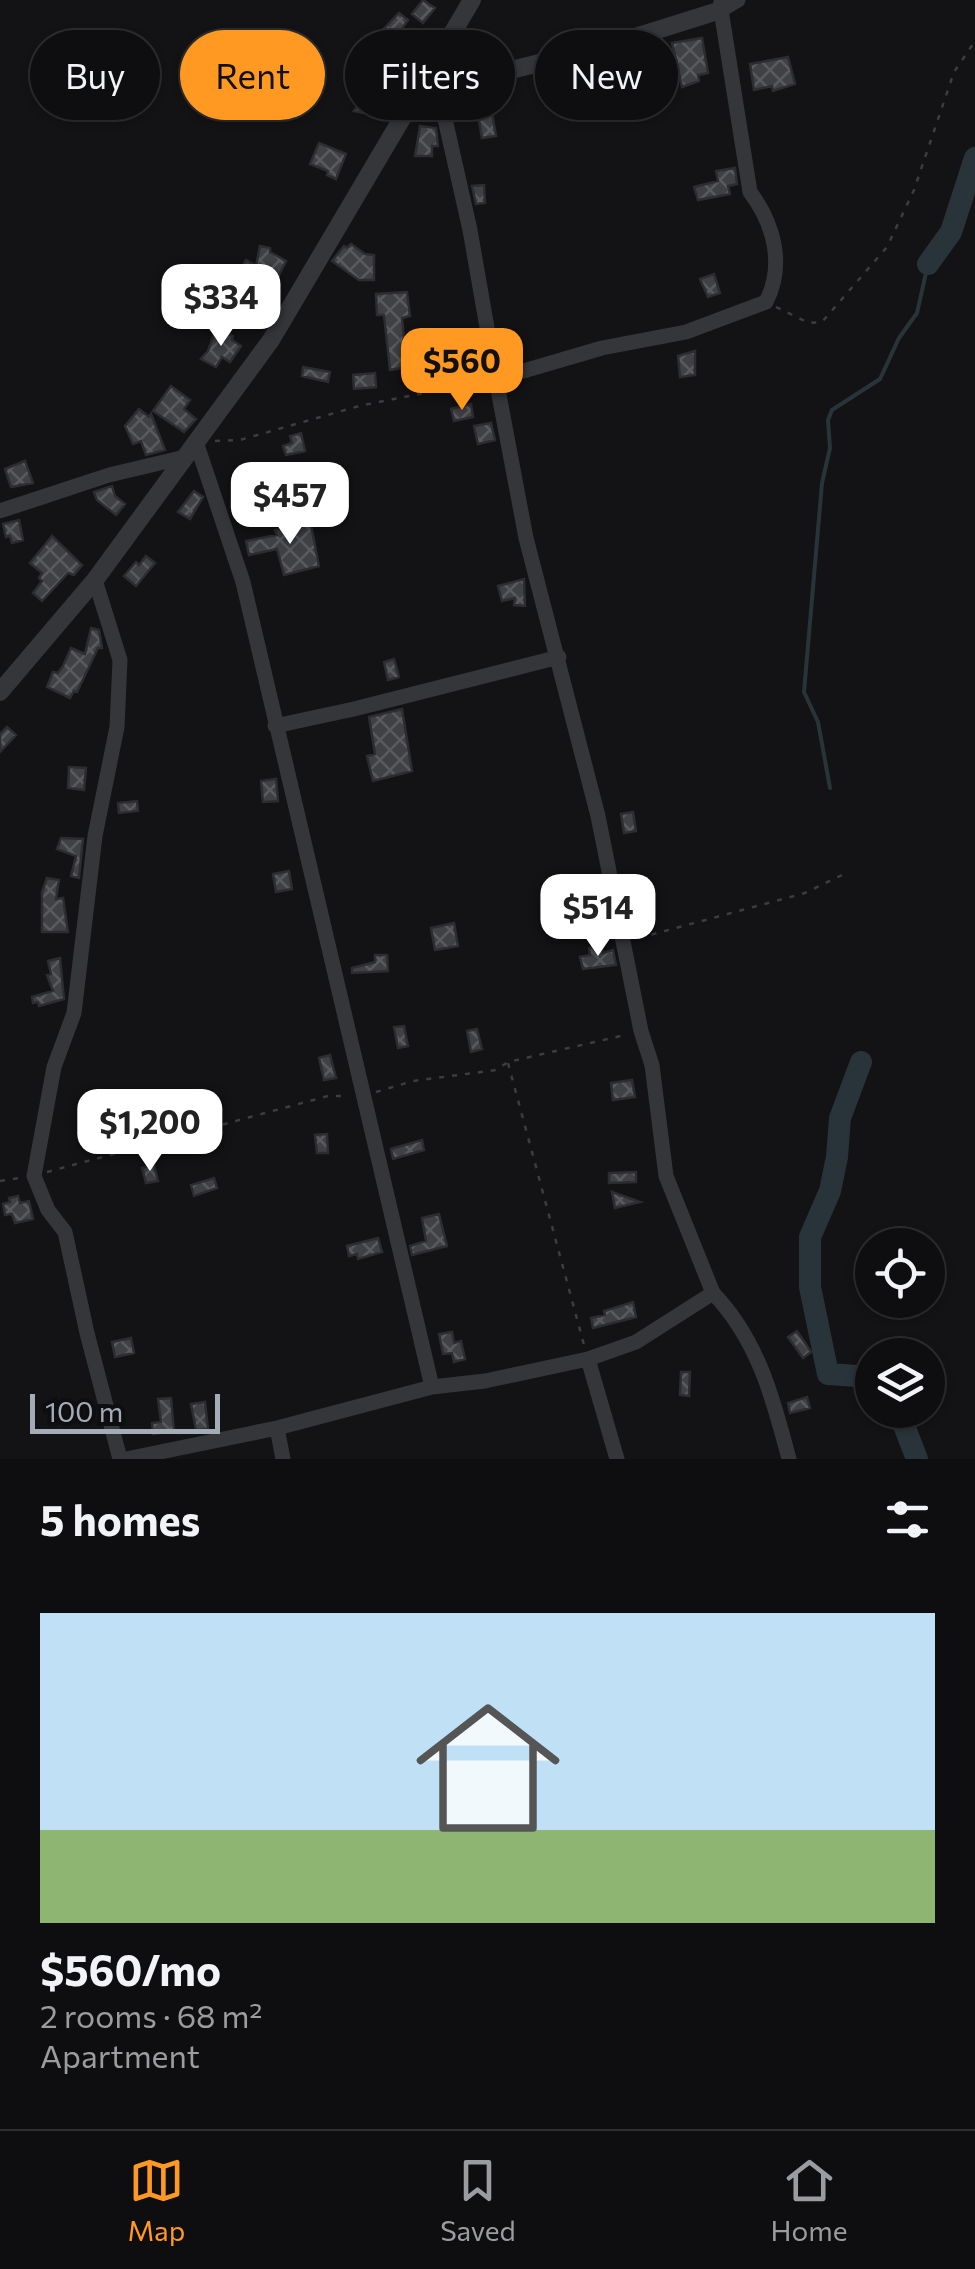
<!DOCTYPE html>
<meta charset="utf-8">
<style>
body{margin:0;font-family:Commissioner,sans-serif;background:#1c1c1e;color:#f1f3f6;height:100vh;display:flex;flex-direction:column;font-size:38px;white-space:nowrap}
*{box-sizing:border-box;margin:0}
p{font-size:32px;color:#9b9c9f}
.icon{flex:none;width:55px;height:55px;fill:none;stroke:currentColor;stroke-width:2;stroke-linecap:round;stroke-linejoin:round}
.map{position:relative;height:1459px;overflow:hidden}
.sheet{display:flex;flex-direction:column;background:#0e0e10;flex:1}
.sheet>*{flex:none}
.banner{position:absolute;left:30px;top:30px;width:915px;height:90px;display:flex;gap:20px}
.fabs{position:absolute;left:855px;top:1228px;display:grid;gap:20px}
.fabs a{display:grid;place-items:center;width:90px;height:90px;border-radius:50%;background:#0e0e10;box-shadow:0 2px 8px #0004,0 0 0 2px #2e2e30;font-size:50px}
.scale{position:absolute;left:30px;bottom:25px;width:190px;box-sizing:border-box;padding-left:10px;border:5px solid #a3acb7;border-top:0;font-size:28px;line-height:35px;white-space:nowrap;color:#a3acb7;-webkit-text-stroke:8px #0e0e10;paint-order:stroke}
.price{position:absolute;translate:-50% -85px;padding:0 22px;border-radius:20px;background:#fff;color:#222;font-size:32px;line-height:65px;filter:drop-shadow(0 2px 5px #0008)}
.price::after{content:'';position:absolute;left:50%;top:60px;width:30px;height:22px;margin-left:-15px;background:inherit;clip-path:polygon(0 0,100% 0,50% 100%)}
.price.current{background:#ff9921;color:#111}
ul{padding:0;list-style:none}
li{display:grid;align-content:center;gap:20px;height:530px;padding:0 40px}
li span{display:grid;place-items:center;height:310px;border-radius:0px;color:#555}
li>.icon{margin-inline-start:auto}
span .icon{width:180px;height:180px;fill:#fffc;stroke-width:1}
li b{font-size:42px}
h2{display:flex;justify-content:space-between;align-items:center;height:120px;padding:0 40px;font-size:42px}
.tag{padding:0 35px;border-radius:45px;background:#0e0e10;box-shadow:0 2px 8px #0004,0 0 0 2px #2e2e30;font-size:35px;line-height:90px}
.tag.current{background:#ff9921;color:#111}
.menu{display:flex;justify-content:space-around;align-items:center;height:140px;border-top:2px solid #2e2e30;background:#0e0e10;font-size:28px;color:#9b9c9f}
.menu a{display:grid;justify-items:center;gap:5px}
.menu .current{color:#ff9921}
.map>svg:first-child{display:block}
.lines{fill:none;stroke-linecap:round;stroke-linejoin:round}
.stream{stroke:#28343a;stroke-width:4}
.river{stroke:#28343a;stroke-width:22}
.building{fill:url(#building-cross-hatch);stroke:#2d2d31;stroke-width:2.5}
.path{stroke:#3a3d41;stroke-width:2.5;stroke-dasharray:5 8;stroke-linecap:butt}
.minor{stroke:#34363a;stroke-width:15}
.tertiary{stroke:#34363a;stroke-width:18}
</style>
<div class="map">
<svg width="975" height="1459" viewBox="0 0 975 1459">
<defs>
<pattern id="building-cross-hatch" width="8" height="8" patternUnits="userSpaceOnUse" patternTransform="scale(2.5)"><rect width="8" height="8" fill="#3f4145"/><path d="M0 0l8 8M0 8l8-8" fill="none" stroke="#585a5e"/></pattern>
</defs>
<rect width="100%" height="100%" fill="#131315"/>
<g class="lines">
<path class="stream" d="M830 788 818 722 804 692 822 483 830 448 828 420 832 410 880 379 899 338 917 313 928 264"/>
<path class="river" d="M928 264 951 232 975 158
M861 1062 840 1118 837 1157 830 1191 810 1237V1287L828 1374 872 1377
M898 1410 917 1459"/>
</g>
<path class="building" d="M423 0 435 8 423 23 412 14Z
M399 13 408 20 401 30 405 34 401 39 410 47 399 59 376 37Z
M702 38 708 73 698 75 699 81 682 87 672 43Z
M788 57 795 84 773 91 772 86 754 90 750 64Z
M373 85 377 87 374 93 381 97 369 114 354 111Z
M492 113 496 136 482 138 478 115Z
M420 126 436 128 438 146H432V156H415Z
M319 143 346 154 336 179 327 175 328 171 310 164Z
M735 168 737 184 728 186 730 194 698 200 694 187 718 181 716 171Z
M484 185 485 203 476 204 472 186Z
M351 244 365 254 374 255V280H359L332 261 344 246 347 248Z
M260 246 270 248V252L286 261 278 277 268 272 261 283 240 270 246 260 256 266Z
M714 274 720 293 708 297 700 279Z
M407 292 410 316 402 318 404 339H407L413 366 390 370 384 315H377L376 294Z
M216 329 233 336 232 340 241 346 230 362 222 357 216 367 201 359 208 351Z
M695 351V375L680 377 678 356Z
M303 367 330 372 328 382 302 376Z
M375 373 376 387 354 389 353 375Z
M171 386 190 400 184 409 196 419 184 432 153 411Z
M471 404 473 417 454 421 451 409Z
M139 409 149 417 151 414 165 450 146 455 141 441 133 444 125 426Z
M491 423 495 440 478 444 474 426Z
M301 433 305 451 286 455 283 446 292 443 290 436Z
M25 461 33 483 11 487 5 469Z
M112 486 115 496 125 504 116 515 97 500 94 492Z
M194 491 203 497 190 519 178 512Z
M19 520 23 540 12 543 10 536 6 537 3 524Z
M310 520 319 566 284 575 277 549 249 555 246 541 277 535 275 530Z
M52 536 82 565 74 575 68 573 42 601 33 593 42 581 39 578 42 573 30 563Z
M146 556 155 563 136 586 124 576 136 562 139 565Z
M524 579 525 606 514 605 515 598 502 601 498 586Z
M91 628 99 630 102 648H98L77 692 74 691 70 698 47 687 53 672 58 673 63 666 71 648 85 654Z
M394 659 399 677 388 680 384 662Z
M402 709 412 771 373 781 367 756 375 754 369 717Z
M7 727 16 735 0 752V734Z
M69 767 86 768 84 790 68 788Z
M276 779 278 801 263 802 261 781Z
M137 801 138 811 119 813 118 803Z
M633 812 636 831 624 833 621 814Z
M61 838 83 839 79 878 71 876 76 856 57 849Z
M289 871 292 889 276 892 273 874Z
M47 878 59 880 56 899 63 898 68 932H42V892Z
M454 923 458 946 435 950 431 928Z
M601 946 603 953 613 950 616 965 583 969 580 957 590 955 589 948Z
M375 955H387L388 971 352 973V968L375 962Z
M60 958 64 999 39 1006 38 1002 33 1003 32 997 53 991 47 975 51 974 48 961Z
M404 1026 408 1046 398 1048 394 1027Z
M477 1029 482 1049 471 1052 467 1031Z
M330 1055 336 1078 324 1080 319 1058Z
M632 1080 635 1097 613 1100 611 1083Z
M327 1134 328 1153H317L315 1135Z
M422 1140 424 1150 393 1159 391 1149Z
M154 1165 158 1181 146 1183 142 1168Z
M636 1172V1182L609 1183V1173Z
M214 1178 217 1188 194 1196 191 1185Z
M612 1192 640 1202 615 1208Z
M18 1196 20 1203 29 1201 33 1219 15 1223 12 1214 5 1215 3 1204 10 1202 9 1198Z
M439 1214 447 1246 412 1255 410 1246 426 1241 422 1218Z
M378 1238 382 1252 358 1259 357 1254 349 1256 347 1246Z
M633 1302 636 1317 593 1328 591 1318 605 1315 604 1311Z
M797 1331 811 1352 803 1358 788 1337Z
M452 1332 454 1343 461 1341 465 1359 454 1362 452 1353 443 1354 439 1334Z
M131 1338 134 1353 115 1357 112 1342Z
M681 1372H690L689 1396 680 1395Z
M807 1397 810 1408 790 1413 788 1403Z
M171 1398 174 1431 153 1434 152 1423 161 1422 158 1399Z
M205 1402 208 1429 196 1430 191 1404Z"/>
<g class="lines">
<path class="path" d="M776 307 809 323 822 322 887 247 914 190 954 72 975 41
M215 441 240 440 359 406 480 382
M639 938 805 893 844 874
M508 1063 584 1345
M376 1092 413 1081 496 1070 508 1062 625 1035
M47 1172 328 1096H349
M0 1181 20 1178"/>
<path class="minor" d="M436 79 470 230 496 379 602 348 686 332 766 302C785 265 774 224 750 192L721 10 738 0
M196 442 243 582 432 1387
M0 511 109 475 185 457
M95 580 120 660 117 727 95 836 74 1013 54 1067 34 1176 48 1210 65 1232 87 1333 120 1459
M275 726 354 709 559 657
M713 1293C758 1340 773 1398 789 1459
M588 1359 617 1459
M277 1428 283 1459
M126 1459 277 1428 432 1387 485 1381 588 1359 636 1342 713 1293 666 1176 652 1065 641 1031 598 816 526 538 496 379"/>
<path class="tertiary" d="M438 88 600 48 721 10 723 0
M0 692 95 580 271 340 472 0"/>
</g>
</svg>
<div class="fabs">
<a><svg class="icon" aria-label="locate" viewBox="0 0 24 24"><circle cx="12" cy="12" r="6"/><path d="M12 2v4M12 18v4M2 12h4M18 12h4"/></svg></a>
<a><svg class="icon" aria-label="layers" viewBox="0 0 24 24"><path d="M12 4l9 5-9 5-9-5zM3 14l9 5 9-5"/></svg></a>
</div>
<div class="scale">100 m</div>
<b class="price" style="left:221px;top:349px">$334</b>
<b class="price current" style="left:462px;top:413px">$560</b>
<b class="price" style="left:290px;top:547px">$457</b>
<b class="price" style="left:598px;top:959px">$514</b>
<b class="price" style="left:150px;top:1174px">$1,200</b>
<div class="banner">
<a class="tag">Buy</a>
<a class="tag current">Rent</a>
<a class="tag">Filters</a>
<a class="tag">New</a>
</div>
</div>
<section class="sheet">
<h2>5 homes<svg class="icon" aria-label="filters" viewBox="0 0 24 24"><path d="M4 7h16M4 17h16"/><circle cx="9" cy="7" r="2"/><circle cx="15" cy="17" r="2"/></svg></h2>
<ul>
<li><span style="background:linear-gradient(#bfe0f5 70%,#8fb573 0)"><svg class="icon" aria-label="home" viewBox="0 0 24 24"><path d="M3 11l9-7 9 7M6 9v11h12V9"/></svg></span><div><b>$560/mo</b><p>2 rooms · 68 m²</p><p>Apartment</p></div></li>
</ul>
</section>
<nav class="menu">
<a class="current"><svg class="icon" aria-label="map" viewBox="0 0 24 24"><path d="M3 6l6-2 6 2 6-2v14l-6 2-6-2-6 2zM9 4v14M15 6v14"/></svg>Map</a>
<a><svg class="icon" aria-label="saved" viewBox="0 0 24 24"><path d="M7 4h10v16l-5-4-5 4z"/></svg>Saved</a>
<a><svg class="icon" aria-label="home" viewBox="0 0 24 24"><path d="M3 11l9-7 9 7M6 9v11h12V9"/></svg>Home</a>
</nav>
